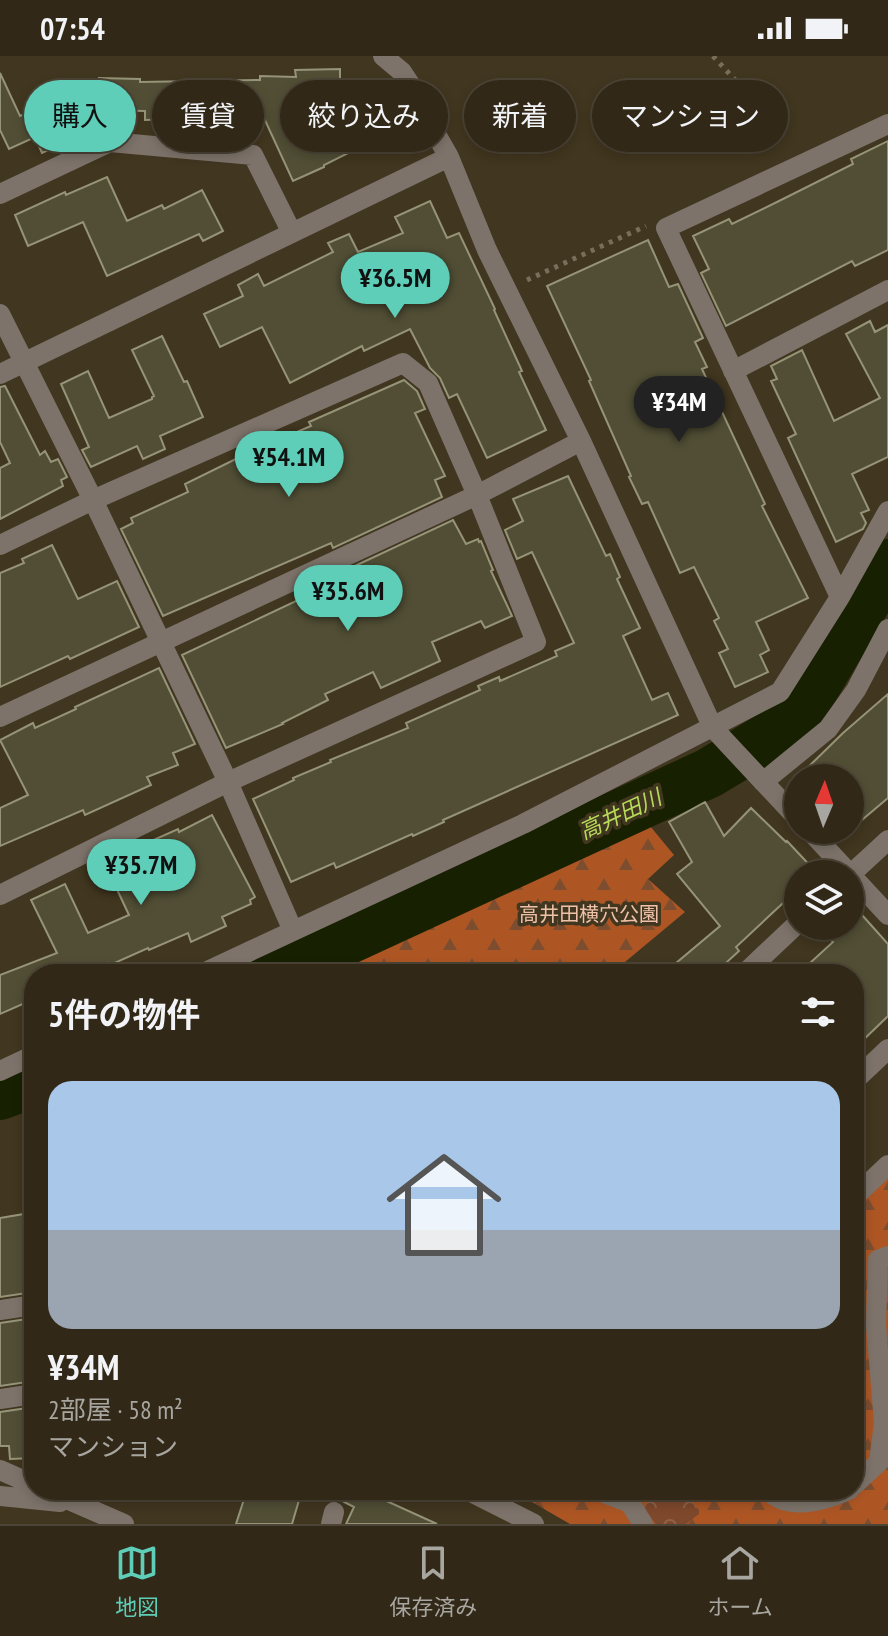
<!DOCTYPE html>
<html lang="ja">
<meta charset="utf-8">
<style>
body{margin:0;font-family:"PT Sans Narrow","Noto Sans JP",sans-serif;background:#3d3424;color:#f1f3f6;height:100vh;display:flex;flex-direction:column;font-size:30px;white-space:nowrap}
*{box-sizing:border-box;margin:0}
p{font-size:26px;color:#a8a6a1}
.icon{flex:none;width:44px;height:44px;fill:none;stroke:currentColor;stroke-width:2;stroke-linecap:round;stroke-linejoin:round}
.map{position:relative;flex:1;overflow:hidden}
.side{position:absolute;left:24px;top:908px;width:840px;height:536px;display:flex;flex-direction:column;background:#312817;border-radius:32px;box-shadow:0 4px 12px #0003,0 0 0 2px #4c4436}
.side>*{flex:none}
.top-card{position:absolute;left:24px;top:24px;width:840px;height:72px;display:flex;gap:16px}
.needle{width:52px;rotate:2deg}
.controls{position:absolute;left:784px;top:708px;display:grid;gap:16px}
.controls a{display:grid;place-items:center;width:80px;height:80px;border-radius:50%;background:#312817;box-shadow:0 4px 12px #0003,0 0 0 2px #4c4436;font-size:40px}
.price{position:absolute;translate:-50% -68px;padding:0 18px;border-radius:28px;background:#5eceb8;color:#111;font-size:26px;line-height:52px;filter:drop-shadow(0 2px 4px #0008)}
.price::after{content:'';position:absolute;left:50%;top:48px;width:24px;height:18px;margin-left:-12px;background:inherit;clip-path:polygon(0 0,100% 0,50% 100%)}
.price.on{background:#222;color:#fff}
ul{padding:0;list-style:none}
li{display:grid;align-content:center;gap:16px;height:424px;padding:0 24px}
li span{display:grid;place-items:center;height:248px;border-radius:24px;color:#555}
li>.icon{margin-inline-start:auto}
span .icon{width:144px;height:144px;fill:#fffc;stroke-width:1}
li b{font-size:34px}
h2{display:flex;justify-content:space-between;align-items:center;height:96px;padding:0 24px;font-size:34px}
.pill{padding:0 28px;border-radius:36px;background:#312817;box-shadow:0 4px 12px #0003,0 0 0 2px #4c4436;font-size:28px;line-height:72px}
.pill.on{background:#5eceb8;color:#111}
.status{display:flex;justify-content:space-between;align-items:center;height:56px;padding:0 40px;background:#312817;direction:ltr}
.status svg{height:22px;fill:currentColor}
.tabs{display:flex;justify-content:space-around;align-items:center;height:112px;border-top:2px solid #4c4436;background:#312817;font-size:22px;color:#a8a6a1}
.tabs a{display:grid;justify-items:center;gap:4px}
.tabs .on{color:#5eceb8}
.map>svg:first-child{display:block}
.forest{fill:url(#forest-firs)}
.park{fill:url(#park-crowns)}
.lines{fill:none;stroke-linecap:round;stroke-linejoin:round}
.river{stroke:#182002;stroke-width:50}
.building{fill:#514e35;stroke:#969478;stroke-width:2}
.path{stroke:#786f5b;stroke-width:5;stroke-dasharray:4 6;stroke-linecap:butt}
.minor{stroke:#7d736a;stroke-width:20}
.labels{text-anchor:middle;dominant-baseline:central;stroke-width:7;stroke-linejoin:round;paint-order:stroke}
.park-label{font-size:20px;fill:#f0c1a9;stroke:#41361f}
.water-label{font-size:22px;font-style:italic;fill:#b7da5a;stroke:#41361f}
</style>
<div class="status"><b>07:54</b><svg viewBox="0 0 49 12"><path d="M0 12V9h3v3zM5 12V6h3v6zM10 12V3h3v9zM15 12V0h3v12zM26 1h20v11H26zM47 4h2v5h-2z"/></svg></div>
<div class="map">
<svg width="888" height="1468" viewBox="0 0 888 1468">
<defs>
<pattern id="forest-firs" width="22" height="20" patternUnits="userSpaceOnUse" patternTransform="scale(2)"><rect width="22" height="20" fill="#ad5624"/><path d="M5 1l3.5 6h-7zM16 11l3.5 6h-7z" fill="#7d4d2f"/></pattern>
<pattern id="park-crowns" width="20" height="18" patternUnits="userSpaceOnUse" patternTransform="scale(2)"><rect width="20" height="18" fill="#7e482c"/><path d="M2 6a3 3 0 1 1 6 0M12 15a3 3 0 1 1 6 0" fill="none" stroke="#906249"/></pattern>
</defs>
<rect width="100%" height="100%" fill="#41361f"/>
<path class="forest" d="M645 764 674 799 648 823 685 856 619 911 628 918H323L402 879 440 857 529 822Z
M888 1118V1468H570L511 1434H854V1147Z"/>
<path class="park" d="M663 1434H683L699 1454V1458L686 1468H656L644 1454 645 1448Z"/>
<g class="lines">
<path class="river" d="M273 918 709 717 794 666 888 508
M0 1039 34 1026"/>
</g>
<path class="building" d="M340 13V61L381 40 401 79 371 94 368 87 324 109V111L293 125 264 62 213 60V62L145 64V55L98 54 99 22 140 23V26L260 24V20L296 21 295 14Z
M0 17 20 60 37 53 41 62 69 50 82 79 42 97 35 81 9 93 0 74Z
M888 85V194L855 210 852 205 726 270 701 217 709 213 693 180 729 163 732 168 777 146 853 108 851 103Z
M107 121 127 165 162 149 164 153 202 134 223 175 203 185 199 178 107 220 83 166 28 190 15 159 65 136 66 139Z
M430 145 447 182 459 177 495 253 494 254 522 315 519 316 546 374 487 402 457 338 449 342 440 322 430 312 410 273 364 295 362 290 290 327 262 271 220 291 204 258 243 240 238 229 258 218 264 230 333 196 328 187 349 178 358 196 403 177 395 161Z
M648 184 669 231 678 228 703 282 695 286 707 311 702 313 765 448 762 450 808 542 756 566 769 594 760 599 768 616 735 631 719 597 728 593 714 565 719 562 694 511 680 517 648 446 642 448 629 421 631 420 589 325 591 324 547 230Z
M870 265 875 276 888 269V401L852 418 869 454 861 457 866 467 863 473 836 486 788 382 796 378 771 325 777 323 771 310 802 294 834 365 880 342 846 278Z
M162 280 184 326 187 325 203 361 160 380 165 393 143 403 137 390 91 411 82 394 89 391 61 328 88 315 109 362 152 343V341L154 340 132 294Z
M404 324 417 335 425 353 415 357 445 420 435 424 442 441 333 492 331 487 163 560 121 473 133 467 131 462 188 436 185 428 248 397 311 370 309 366Z
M5 330 40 399 45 395 51 406 58 403 67 421 61 424 63 430 0 463V412L10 407 0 386V331Z
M568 420 606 500 610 498 620 521 617 523 640 572 623 580 652 644 668 637 678 659 443 764 444 766 413 780 412 778 336 812 334 807 291 826 253 743 294 724 293 722 331 706 330 704 408 672 406 667 480 634 478 630 499 621 500 625 557 600 555 595 574 587 532 496 517 503 505 474 523 465 513 443Z
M453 464 466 488 478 483 479 486 481 485 493 514 491 515 512 560 485 572 481 565 432 586 440 605 381 632 373 616 325 638 328 644 282 667 283 668 226 692 182 599 347 521 344 515Z
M52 489 78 543 117 525 139 571 70 603 68 600 0 631V517L24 507 22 503Z
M159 612 195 688 173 697 178 709 147 721 151 729 85 759 83 754 0 790V752L28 739 0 684 33 667 35 672 76 653 75 651Z
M888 638V742L850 774V722H797L843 677Z
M705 746 724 780 751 752 786 786 787 785 818 818H798V833L736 891 739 895 714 918H663L720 870 677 818 692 806 669 766Z
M212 759 255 841 250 844 251 848 222 861 226 870 191 886 188 877 149 894 148 892 108 910 107 907 84 918H34V943L0 958V919L57 897 31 844 65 828 88 877 129 859 106 810 151 790 149 786 178 773 179 776Z
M862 859 888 888V960L854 993V918H798L833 886 820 870H850Z
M24 1158 26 1168 34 1166V1236L0 1241V1162Z
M34 1262V1325L0 1330V1267Z
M34 1351V1402L10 1403 9 1390H0V1356Z
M247 1434H302L292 1468H236Z
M321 1434H386L382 1443 437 1468H346L354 1451Z"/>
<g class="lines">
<path class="path" d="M713 0 774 66
M527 224 646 170
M854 1176 864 1188"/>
<path class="minor" d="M383 0 402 16 416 37 433 73 449 101 487 194 581 385 713 672 798 763
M0 138 110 86 253 99 292 177
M0 258 93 444 228 726 293 875
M733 315 888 234
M0 318 449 101
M0 489 93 444 403 307 428 327 477 439 536 586 228 726 0 839
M840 541 666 172 888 68
M0 661 477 439 581 385
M763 726 828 673 856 634 888 573
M809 774 850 818
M850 818 888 859
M850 819 888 784
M201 918 523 768 780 636 840 541 888 455
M744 918 798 867
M0 1015 34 999
M854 1025 888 993
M854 1141 888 1109
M0 1254 34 1249
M0 1343 34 1338
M0 1414 34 1429
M854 1429 879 1406 884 1367 876 1269 878 1204 888 1200
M46 1434 124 1468
M467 1434 534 1468
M596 1434 630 1447
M632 1434 630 1447 643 1468
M766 1434C771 1437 777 1442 783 1444 805 1451 829 1443 849 1434
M0 1440 60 1446
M331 1468 334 1456"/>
</g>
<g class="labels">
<g class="park-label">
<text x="589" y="858">高井田横穴公園</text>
</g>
<g class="water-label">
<text transform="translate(620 758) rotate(-25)">高井田川</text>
</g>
</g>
</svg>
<div class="controls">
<a><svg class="needle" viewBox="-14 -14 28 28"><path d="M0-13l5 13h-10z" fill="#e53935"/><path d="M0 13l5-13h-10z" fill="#a8a6a1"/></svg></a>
<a><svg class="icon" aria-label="layers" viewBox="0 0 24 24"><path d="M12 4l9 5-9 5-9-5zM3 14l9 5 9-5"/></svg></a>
</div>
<b class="price" style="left:395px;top:264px">¥36.5M</b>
<b class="price on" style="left:679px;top:388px">¥34M</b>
<b class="price" style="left:289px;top:443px">¥54.1M</b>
<b class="price" style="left:348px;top:577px">¥35.6M</b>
<b class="price" style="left:141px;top:851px">¥35.7M</b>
<div class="top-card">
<a class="pill on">購入</a>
<a class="pill">賃貸</a>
<a class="pill">絞り込み</a>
<a class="pill">新着</a>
<a class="pill">マンション</a>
</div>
<section class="side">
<h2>5件の物件<svg class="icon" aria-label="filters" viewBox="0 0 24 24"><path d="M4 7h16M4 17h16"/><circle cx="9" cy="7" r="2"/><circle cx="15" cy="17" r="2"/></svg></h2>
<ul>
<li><span style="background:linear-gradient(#a9c7e8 60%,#9aa5b1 0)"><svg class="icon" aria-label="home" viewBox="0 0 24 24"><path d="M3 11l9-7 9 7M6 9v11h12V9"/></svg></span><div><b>¥34M</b><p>2部屋 · 58 m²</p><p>マンション</p></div></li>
</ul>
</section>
</div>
<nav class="tabs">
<a class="on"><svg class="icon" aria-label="map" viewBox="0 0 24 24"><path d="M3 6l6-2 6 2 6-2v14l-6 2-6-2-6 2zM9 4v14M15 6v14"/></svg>地図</a>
<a><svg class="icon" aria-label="saved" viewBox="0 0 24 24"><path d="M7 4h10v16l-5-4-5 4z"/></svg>保存済み</a>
<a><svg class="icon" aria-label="home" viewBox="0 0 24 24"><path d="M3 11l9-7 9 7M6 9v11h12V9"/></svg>ホーム</a>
</nav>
